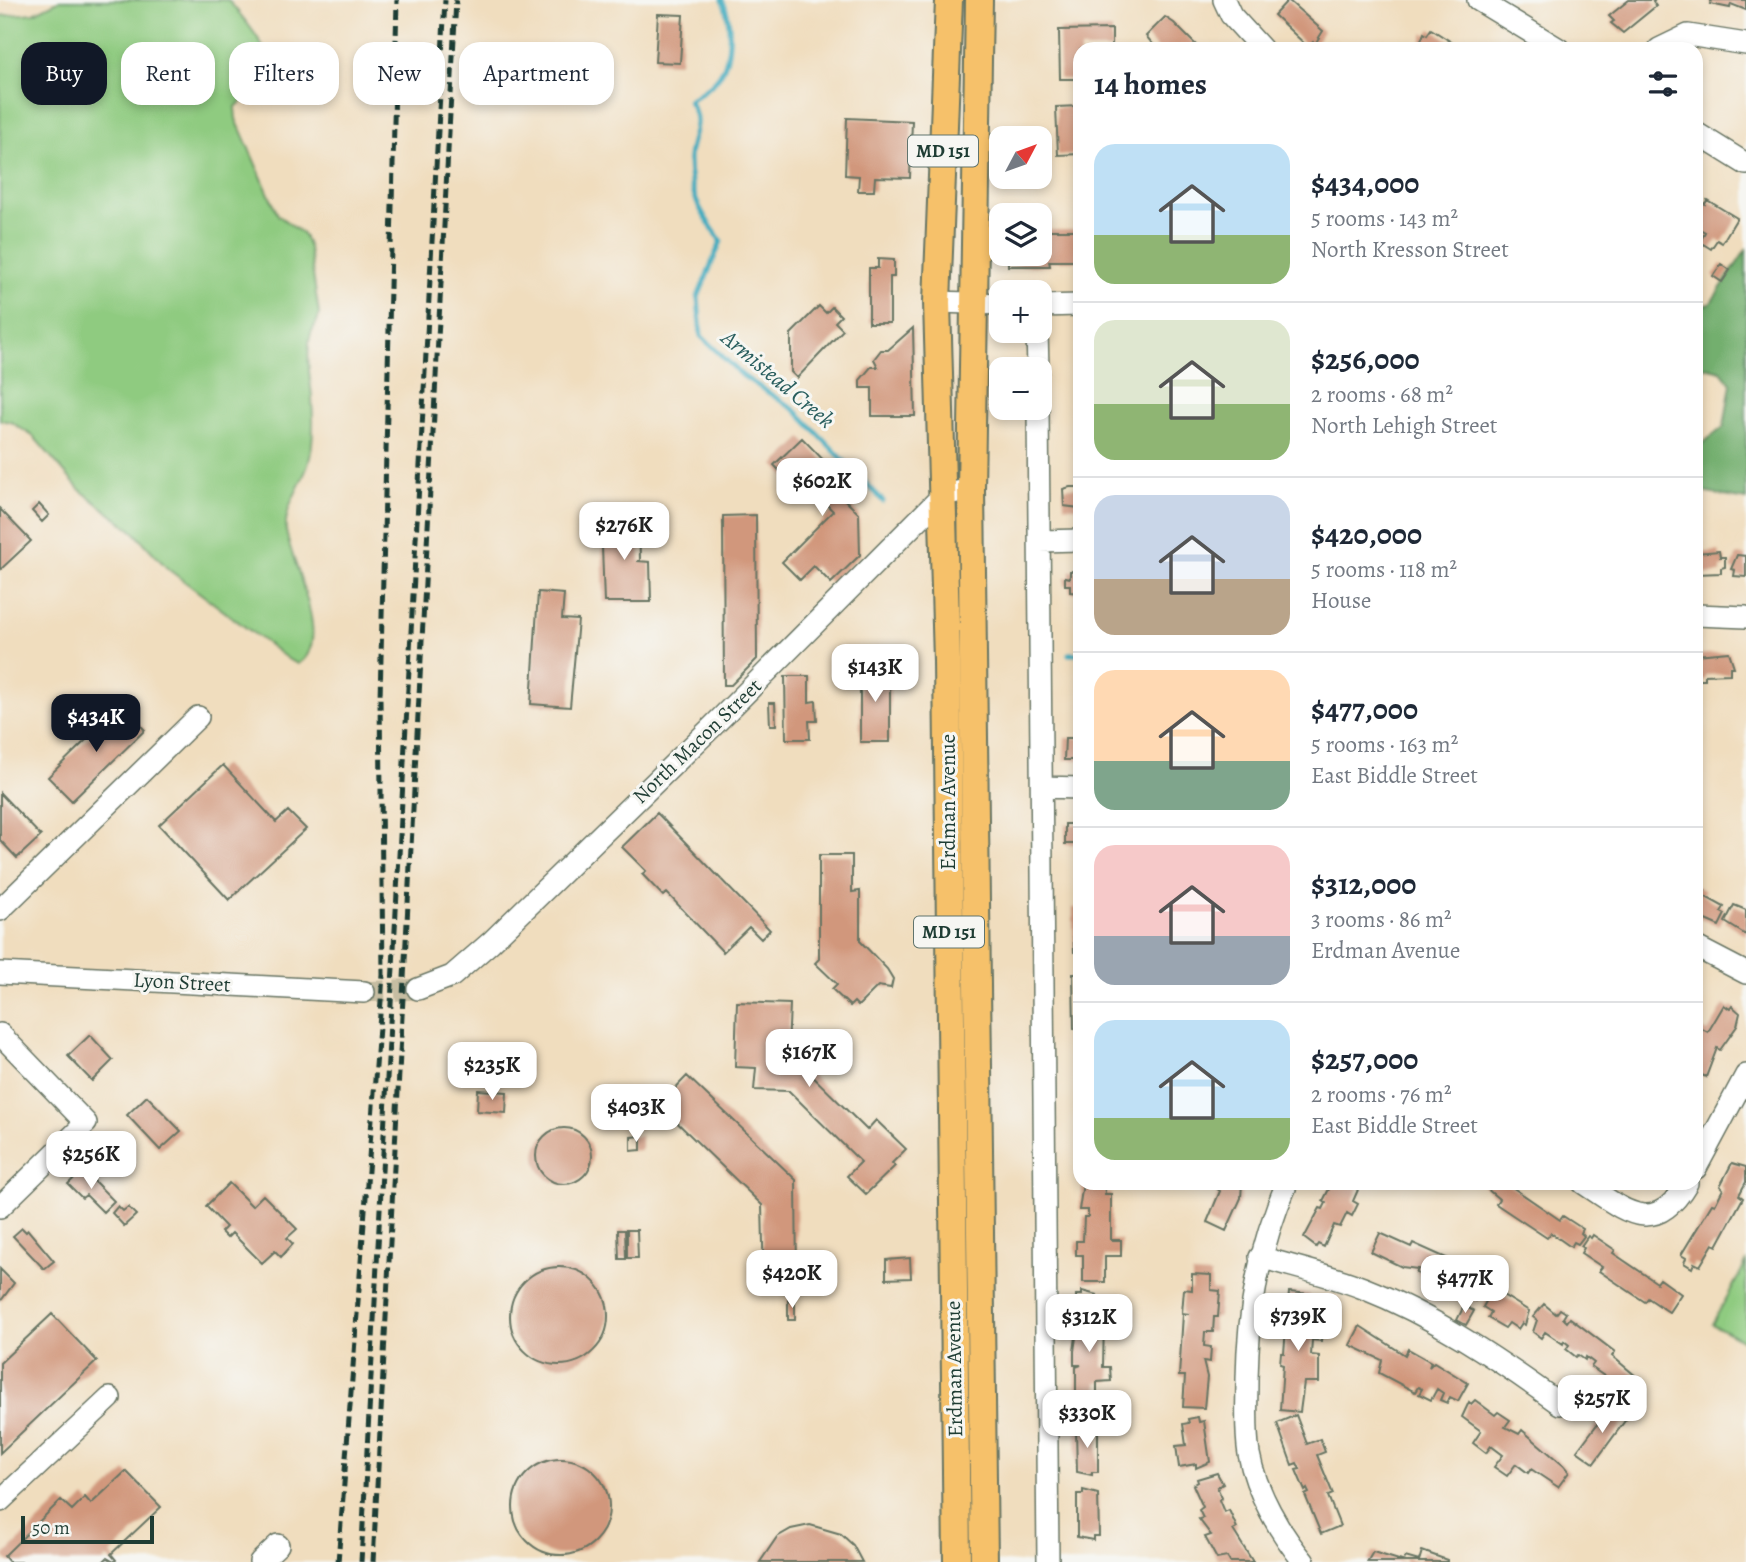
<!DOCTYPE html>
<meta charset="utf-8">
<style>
body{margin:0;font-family:Alegreya,serif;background:#f2f2f3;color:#1f2937;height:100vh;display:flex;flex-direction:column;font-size:26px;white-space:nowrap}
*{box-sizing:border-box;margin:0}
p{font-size:23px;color:#747a83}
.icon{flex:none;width:38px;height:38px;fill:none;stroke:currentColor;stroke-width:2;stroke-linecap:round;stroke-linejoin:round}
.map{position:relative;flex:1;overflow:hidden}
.panel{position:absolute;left:1073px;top:42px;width:630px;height:1148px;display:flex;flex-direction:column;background:#fff;border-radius:21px;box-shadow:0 4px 10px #0003}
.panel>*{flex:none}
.hud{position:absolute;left:21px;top:42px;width:665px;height:63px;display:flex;gap:14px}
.needle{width:46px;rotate:49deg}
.tools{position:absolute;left:989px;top:126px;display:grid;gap:14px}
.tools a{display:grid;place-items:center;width:63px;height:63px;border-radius:14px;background:#fff;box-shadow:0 4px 10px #0003;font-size:35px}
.scale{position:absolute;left:21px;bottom:18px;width:133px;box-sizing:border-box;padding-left:7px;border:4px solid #1f3d34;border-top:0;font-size:19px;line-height:24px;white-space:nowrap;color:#1f3d34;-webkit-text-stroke:5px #f6f6f2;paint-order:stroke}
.price{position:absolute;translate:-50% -60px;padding:0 16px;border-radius:14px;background:#fff;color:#222;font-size:23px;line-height:46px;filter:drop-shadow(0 2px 4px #0008)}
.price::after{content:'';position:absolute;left:50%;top:42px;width:21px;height:16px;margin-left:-10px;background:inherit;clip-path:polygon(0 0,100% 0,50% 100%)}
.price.active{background:#111827;color:#fff}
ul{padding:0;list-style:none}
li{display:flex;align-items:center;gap:21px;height:175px;padding:0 21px}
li+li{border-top:2px solid #e0e1e3}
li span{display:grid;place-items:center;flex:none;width:196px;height:140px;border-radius:21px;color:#555}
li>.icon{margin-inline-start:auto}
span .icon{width:84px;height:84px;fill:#fffc;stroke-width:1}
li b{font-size:30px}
h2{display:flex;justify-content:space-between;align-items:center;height:84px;padding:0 21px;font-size:30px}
.chip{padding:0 24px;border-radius:21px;background:#fff;box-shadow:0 4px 10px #0003;font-size:24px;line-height:63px}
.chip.active{background:#111827;color:#fff}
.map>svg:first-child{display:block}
.green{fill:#8fcb80;stroke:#57845a;stroke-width:2}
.forest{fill:#73af6e;stroke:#497651;stroke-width:2}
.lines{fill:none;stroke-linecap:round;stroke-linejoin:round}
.stream{stroke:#40acbf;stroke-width:5}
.building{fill:#d1977c}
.minor-tunnel{stroke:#c6bda2;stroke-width:21;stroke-dasharray:21 10;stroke-linecap:butt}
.minor-casing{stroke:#687564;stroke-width:24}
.major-casing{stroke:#687564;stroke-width:30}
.minor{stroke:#fff;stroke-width:21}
.major{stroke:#f6c16b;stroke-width:26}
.rail{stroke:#1f3d34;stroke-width:5;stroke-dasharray:10 5;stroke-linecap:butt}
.labels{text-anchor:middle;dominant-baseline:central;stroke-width:6;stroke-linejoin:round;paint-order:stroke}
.shield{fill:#f6f6f2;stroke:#60746d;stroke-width:2}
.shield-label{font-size:19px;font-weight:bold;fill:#1f3d34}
.street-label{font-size:21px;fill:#1f3d34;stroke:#f6f6f2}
.water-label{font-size:23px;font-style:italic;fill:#295e5e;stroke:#f6f6f2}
</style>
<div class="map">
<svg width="1746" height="1562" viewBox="0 0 1746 1562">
<rect width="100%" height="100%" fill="#f6f6f2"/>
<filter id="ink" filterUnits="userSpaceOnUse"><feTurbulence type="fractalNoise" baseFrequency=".0143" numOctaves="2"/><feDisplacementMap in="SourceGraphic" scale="14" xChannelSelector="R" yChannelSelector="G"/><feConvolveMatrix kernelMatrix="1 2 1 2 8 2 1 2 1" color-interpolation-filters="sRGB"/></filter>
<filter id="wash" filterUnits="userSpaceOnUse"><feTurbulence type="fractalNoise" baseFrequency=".00686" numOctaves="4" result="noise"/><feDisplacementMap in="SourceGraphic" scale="28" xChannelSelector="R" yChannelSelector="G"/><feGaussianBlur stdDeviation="1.57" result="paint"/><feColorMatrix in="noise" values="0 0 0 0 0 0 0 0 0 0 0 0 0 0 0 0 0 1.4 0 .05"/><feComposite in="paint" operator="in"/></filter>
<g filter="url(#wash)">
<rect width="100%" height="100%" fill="#f0ddbe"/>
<path class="green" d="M60 0H228C241 15 281 60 268 80 264 87 243 98 235 108L236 119 278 215 304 235 309 248 319 314C318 323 314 326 311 333 308 342 308 361 309 371 313 397 316 439 308 465 301 486 284 507 286 530 290 562 335 642 298 664L289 660 168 569 134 532 79 489 34 437 11 422 0 420V16L34 13Z
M1746 1263V1342L1712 1324Z"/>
<path class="forest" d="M1746 250V500L1696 491V448L1724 427 1731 384 1721 371 1696 365V307L1710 304Z"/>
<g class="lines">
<path class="stream" d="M722 0C733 20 732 63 716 80 710 88 697 94 689 101 705 125 689 137 689 159 689 195 701 213 721 241L698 297 701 336 743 376 795 410 883 501
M1069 654H1080"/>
</g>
<g id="blocks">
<path class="building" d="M1288 0 1323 31 1315 44 1313 42 1308 47 1274 15Z
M1629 0H1655L1653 2 1656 6 1623 33 1611 23 1614 21 1609 16Z
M1711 0H1746V10L1731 4 1730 8 1710 4Z
M658 14 683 15 680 63 655 62Z
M1165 17 1174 23 1200 49H1157L1146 36Z
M1112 29V49H1080V79H1060L1059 30Z
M1431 29 1453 43 1459 49H1418L1424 33 1427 35Z
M1079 106 1080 154 1058 155 1056 107Z
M847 118 912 121 910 178 875 177 874 191H858L859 176 845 175Z
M1696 199 1705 204 1707 200 1737 218 1722 243 1717 240 1711 249 1700 242 1705 232 1696 227Z
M1049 230H1079L1080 261H1049L1050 266H1008V254H1040V245H1048Z
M878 259 894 260V277H890V323H869V268H878Z
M1721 264 1730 270 1722 282 1713 276Z
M819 306 826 313 832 307 841 316 835 322 843 330 797 378 791 372V334Z
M913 328 915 416H872V388H860V380L871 367H878L874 359 881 350H888Z
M802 438 835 472 826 481 859 514 860 555 831 583 814 566 800 580 782 562 833 511 802 480 795 487 774 465Z
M1070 487H1080V508L1064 506 1063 489Z
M39 504 49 515 42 522 32 511Z
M0 509 31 541 0 570Z
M756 515 757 659 731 685H724L723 516Z
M601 518H639L640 561H637L650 562 651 602H604Z
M1719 551 1720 557H1725V567L1721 568V573L1696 574V553Z
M1737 555 1746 556V577L1734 576 1735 570 1731 569Z
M1070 571H1080V593L1070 592V585H1065V577L1070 578Z
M538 592 564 594 562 619 578 620 570 707 531 704Z
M1729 652 1734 667H1730V674L1705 675V680H1696V655Z
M860 665H890V742H860Z
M785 676H809V702L816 701 817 721H809L810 739H786Z
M769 703H775L776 725H770Z
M121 706 145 730 72 801 48 777Z
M1065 738H1080V760H1064Z
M223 765 276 822 288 811 306 829 229 900 159 825Z
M0 793 41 836 17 858 0 840Z
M657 813 770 930 761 939 749 927 723 952 667 893 663 896 642 874 646 871 622 847Z
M1065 824H1080V844H1065Z
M819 855H852V892L860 891V941L887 969 893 979 891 988 878 986 858 1006 854 1002 850 1006 832 989 837 984 815 963 819 959Z
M1696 886 1705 891 1702 895 1724 907 1721 912 1725 914 1719 926 1696 916Z
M1734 905 1746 910V935L1725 922Z
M1073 908H1080V952H1074Z
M1073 974H1080V1029H1074Z
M737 1002 790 1004 788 1050 785 1049 867 1130 876 1120 906 1149 892 1163 895 1166 866 1194 847 1176 861 1162 789 1091 754 1090 756 1068 735 1067Z
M1724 1005 1730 1009 1732 1006 1740 1013 1737 1026 1720 1050 1717 1048 1706 1077 1702 1075 1696 1086V1040L1702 1029 1708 1032Z
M90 1035 113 1060 92 1081 68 1056Z
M687 1076 796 1180 797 1281 764 1282 762 1205 659 1105Z
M478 1090 507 1092 506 1113 477 1111Z
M147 1096 181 1131 160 1150 127 1115Z
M536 1156a28 28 0 1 1 56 0a28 28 0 1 1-56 0Z
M641 1136V1150L631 1151V1137Z
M1732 1163 1746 1167V1182L1739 1195 1743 1198 1717 1246 1713 1244 1700 1266 1694 1263 1692 1268 1684 1263 1686 1258 1681 1255 1712 1204 1715 1205 1723 1189 1720 1186Z
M83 1170 114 1201 103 1212 86 1195 82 1198 68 1184Z
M229 1183 252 1206 263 1195 297 1229 287 1238 293 1244 281 1257 275 1251 262 1263 232 1233 227 1238 221 1232 226 1227 206 1206Z
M1083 1183H1104L1105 1194H1111V1240H1121V1256H1105V1282H1083V1255H1076V1241H1083L1084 1217H1088V1210H1079Z
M1218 1183H1242L1241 1198 1226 1231 1207 1222 1220 1191 1216 1188Z
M1332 1183H1361L1353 1201 1358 1204 1352 1216 1347 1213 1340 1227 1334 1225 1324 1247 1318 1244 1316 1247 1304 1238 1320 1208 1323 1209 1326 1203 1323 1201Z
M1480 1183H1510L1509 1185 1560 1220 1563 1216 1583 1229 1581 1233 1584 1236 1578 1244 1574 1242 1571 1247 1551 1233 1547 1238 1496 1204 1499 1199Z
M118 1206 123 1211 128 1207 136 1215 124 1226 112 1213Z
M22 1228 26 1232 28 1230 54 1261 44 1269 13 1236Z
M618 1230H625L626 1259H619Z
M627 1230H637L638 1258H627Z
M1380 1233 1411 1247 1413 1243 1464 1266 1461 1271 1484 1282 1481 1297 1477 1295 1475 1301 1451 1290 1437 1278 1436 1280 1416 1273 1418 1269 1402 1267 1371 1252Z
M1593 1235 1615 1250 1613 1253 1657 1283 1660 1279 1681 1294 1669 1312 1648 1298 1645 1302 1599 1271 1602 1267 1581 1253 1584 1248 1581 1246 1588 1236 1591 1238Z
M910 1258 911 1278 886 1279V1260Z
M510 1316a49 49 0 1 1 98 0a49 49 0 1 1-98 0Z
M0 1269 14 1283 0 1302Z
M1192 1274 1211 1275V1290L1220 1291 1218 1317H1214L1213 1332H1205L1204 1346 1211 1347 1210 1362 1203 1361 1207 1377 1204 1408 1183 1407 1185 1376H1179L1183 1314H1189L1182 1313 1184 1289 1192 1290Z
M1493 1289 1529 1311 1525 1325 1522 1323 1518 1329 1509 1323 1505 1328 1488 1318 1491 1312 1483 1307Z
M1082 1291 1097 1295V1320H1104L1103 1367H1110L1111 1381 1097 1382V1414H1077L1076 1407V1367L1081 1365H1074V1351L1076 1337 1081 1335 1076 1332V1295H1082Z
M1289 1292 1310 1294 1308 1326 1322 1331 1321 1341 1312 1340 1311 1355 1319 1356V1382H1304L1300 1412 1280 1410 1283 1365 1280 1364 1281 1353H1284Z
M788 1299H795V1320H788Z
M1544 1304 1556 1314 1560 1309 1566 1313 1563 1318 1567 1322 1570 1318 1615 1352 1612 1356 1637 1377 1626 1391 1591 1367 1594 1363 1586 1357 1585 1360 1578 1355 1576 1357 1566 1349 1569 1345 1564 1341 1563 1344 1545 1332 1541 1338 1533 1332 1537 1320 1533 1317Z
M1464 1306 1474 1311 1466 1325 1457 1320Z
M52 1314 97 1361 0 1453V1363Z
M1360 1326 1405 1355 1408 1349 1431 1362 1429 1367 1434 1362 1468 1383 1458 1401 1450 1397 1447 1403 1440 1400 1443 1393 1437 1389 1431 1400 1419 1394 1422 1389 1418 1387 1415 1392 1379 1373 1382 1360 1350 1345Z
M1475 1400 1495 1415 1498 1412 1510 1420 1505 1427 1519 1434 1522 1430 1564 1466 1569 1472 1558 1487 1531 1469 1528 1473 1516 1464 1507 1476 1494 1467 1503 1455 1491 1446 1486 1453 1473 1443 1481 1431 1462 1417 1469 1402 1471 1404Z
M1611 1406 1627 1418 1594 1463 1577 1451Z
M1296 1415 1307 1444 1320 1439 1325 1452 1317 1455 1333 1494 1328 1496 1340 1526 1321 1534 1305 1495 1309 1493 1307 1489 1305 1491 1296 1470 1300 1469 1297 1463 1292 1465 1277 1423Z
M1198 1417 1199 1422 1204 1421 1210 1462 1196 1468V1464L1179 1467 1176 1446 1186 1445 1183 1424 1189 1423 1188 1419Z
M1082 1425H1092V1429H1098V1472H1092V1475L1077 1472 1076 1429H1082Z
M513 1507a48 48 0 1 1 96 0a48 48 0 1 1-96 0Z
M126 1471 161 1507 111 1554 116 1560 114 1562 107 1558 103 1562H9L4 1556 61 1500 72 1510 85 1497 91 1504Z
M1217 1473 1223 1484 1217 1487 1222 1498 1219 1500 1224 1512 1229 1510 1237 1528 1233 1530 1253 1562H1230L1227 1557 1217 1559 1205 1537 1211 1535 1199 1519 1203 1518 1199 1510 1203 1507 1193 1485 1198 1482 1197 1479Z
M1083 1490 1098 1494 1099 1536H1093V1540L1077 1537V1494H1083Z
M810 1525 841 1534 853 1545 862 1562H760L777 1537 791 1529Z
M1422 1551 1447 1560V1562H1404L1405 1557 1419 1561Z
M1373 1552 1402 1561V1562H1367Z"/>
</g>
</g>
<g filter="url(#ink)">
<use href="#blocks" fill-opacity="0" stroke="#687564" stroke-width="2"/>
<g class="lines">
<path class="minor-tunnel" d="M364 992 418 989"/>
<g class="minor-casing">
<path id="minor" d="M1224 0 1231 15 1262 49
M1478 0 1559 49
M1659 49 1688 35 1746 44
M1696 133 1746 164
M937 302 1001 304
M1040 306 1080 305
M1037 331 1038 369
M1038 408 1048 1562
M1040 541 1080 540
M1696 615 1746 617
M1042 787 1080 788
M0 910 198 717
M1696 947 1746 973
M0 973 364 992
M418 989 452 976 491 942 713 726 943 495 971 489
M0 1034 86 1123 0 1207
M1696 1168 1746 1075
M1287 1183C1259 1247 1248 1310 1247 1379 1247 1404 1245 1430 1249 1454 1256 1492 1280 1533 1304 1562
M1583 1183C1624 1210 1654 1239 1687 1183
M1260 1257C1294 1267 1330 1275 1363 1288 1434 1316 1498 1359 1560 1404
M0 1501 110 1398
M260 1562 278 1545"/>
</g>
<g class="major-casing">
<path id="major" d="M949 0 937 302 947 661 957 1562
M979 0 971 489 984 1562"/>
</g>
<use href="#minor" class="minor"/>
<use href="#major" class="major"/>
<path class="rail" d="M338 1562 383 975 380 699 397 0
M361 1562 445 0
M373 1562 456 0"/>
</g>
</g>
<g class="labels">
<g class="shield">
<rect x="908" y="135.5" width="70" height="31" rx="5"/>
<rect x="914" y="916.5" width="70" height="31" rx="5"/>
</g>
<g class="shield-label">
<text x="943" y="151">MD 151</text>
<text x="949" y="932">MD 151</text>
</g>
<g class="street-label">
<text transform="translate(697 741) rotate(-44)">North Macon Street</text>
<text transform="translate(948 802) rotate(-90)">Erdman Avenue</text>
<text transform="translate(182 982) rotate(3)">Lyon Street</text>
<text transform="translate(954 1369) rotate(-91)">Erdman Avenue</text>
</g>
<g class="water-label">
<text transform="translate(778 379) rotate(40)">Armistead Creek</text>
</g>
</g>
</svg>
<div class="tools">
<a><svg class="needle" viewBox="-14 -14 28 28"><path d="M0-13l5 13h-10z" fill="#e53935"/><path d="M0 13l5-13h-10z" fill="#747a83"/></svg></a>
<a><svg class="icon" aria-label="layers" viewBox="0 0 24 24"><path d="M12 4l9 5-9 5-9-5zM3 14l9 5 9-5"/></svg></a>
<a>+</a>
<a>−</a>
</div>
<div class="scale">50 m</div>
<b class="price" style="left:822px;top:518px">$602K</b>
<b class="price" style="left:624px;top:562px">$276K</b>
<b class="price" style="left:875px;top:704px">$143K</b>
<b class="price active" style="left:96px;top:754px">$434K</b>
<b class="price" style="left:809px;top:1089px">$167K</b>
<b class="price" style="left:492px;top:1102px">$235K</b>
<b class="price" style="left:636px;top:1144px">$403K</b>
<b class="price" style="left:91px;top:1191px">$256K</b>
<b class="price" style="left:792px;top:1310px">$420K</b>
<b class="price" style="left:1465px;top:1315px">$477K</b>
<b class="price" style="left:1298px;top:1353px">$739K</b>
<b class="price" style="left:1089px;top:1354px">$312K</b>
<b class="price" style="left:1602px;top:1435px">$257K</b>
<b class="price" style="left:1087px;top:1450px">$330K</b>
<div class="hud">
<a class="chip active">Buy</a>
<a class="chip">Rent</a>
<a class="chip">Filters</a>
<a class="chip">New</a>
<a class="chip">Apartment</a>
</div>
<section class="panel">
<h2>14 homes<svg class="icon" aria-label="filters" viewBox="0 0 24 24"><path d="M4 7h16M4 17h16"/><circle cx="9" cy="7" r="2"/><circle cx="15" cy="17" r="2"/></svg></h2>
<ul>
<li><span style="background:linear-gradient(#bfe0f5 65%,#8fb573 0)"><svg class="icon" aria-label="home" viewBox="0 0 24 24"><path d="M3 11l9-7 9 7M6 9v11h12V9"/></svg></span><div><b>$434,000</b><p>5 rooms · 143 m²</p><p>North Kresson Street</p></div></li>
<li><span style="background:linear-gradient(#dfe7d0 60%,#8fb573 0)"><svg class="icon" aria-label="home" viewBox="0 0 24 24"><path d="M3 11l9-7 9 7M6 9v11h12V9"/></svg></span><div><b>$256,000</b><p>2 rooms · 68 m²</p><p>North Lehigh Street</p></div></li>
<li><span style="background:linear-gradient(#c9d6e8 60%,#b9a48a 0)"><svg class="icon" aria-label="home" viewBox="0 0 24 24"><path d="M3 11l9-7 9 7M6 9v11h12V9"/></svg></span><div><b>$420,000</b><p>5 rooms · 118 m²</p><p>House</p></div></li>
<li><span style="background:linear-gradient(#ffd9b3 65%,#7fa58c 0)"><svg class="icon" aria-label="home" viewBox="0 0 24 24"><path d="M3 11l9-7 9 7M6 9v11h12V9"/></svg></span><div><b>$477,000</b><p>5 rooms · 163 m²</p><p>East Biddle Street</p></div></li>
<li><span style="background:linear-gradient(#f6c9c9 65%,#9aa5b1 0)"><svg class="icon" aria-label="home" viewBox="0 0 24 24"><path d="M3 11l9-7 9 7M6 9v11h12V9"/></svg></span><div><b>$312,000</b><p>3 rooms · 86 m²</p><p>Erdman Avenue</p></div></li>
<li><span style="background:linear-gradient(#bfe0f5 70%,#8fb573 0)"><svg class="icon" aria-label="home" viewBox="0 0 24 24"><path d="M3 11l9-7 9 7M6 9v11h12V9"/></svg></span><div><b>$257,000</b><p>2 rooms · 76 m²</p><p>East Biddle Street</p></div></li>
</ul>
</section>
</div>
